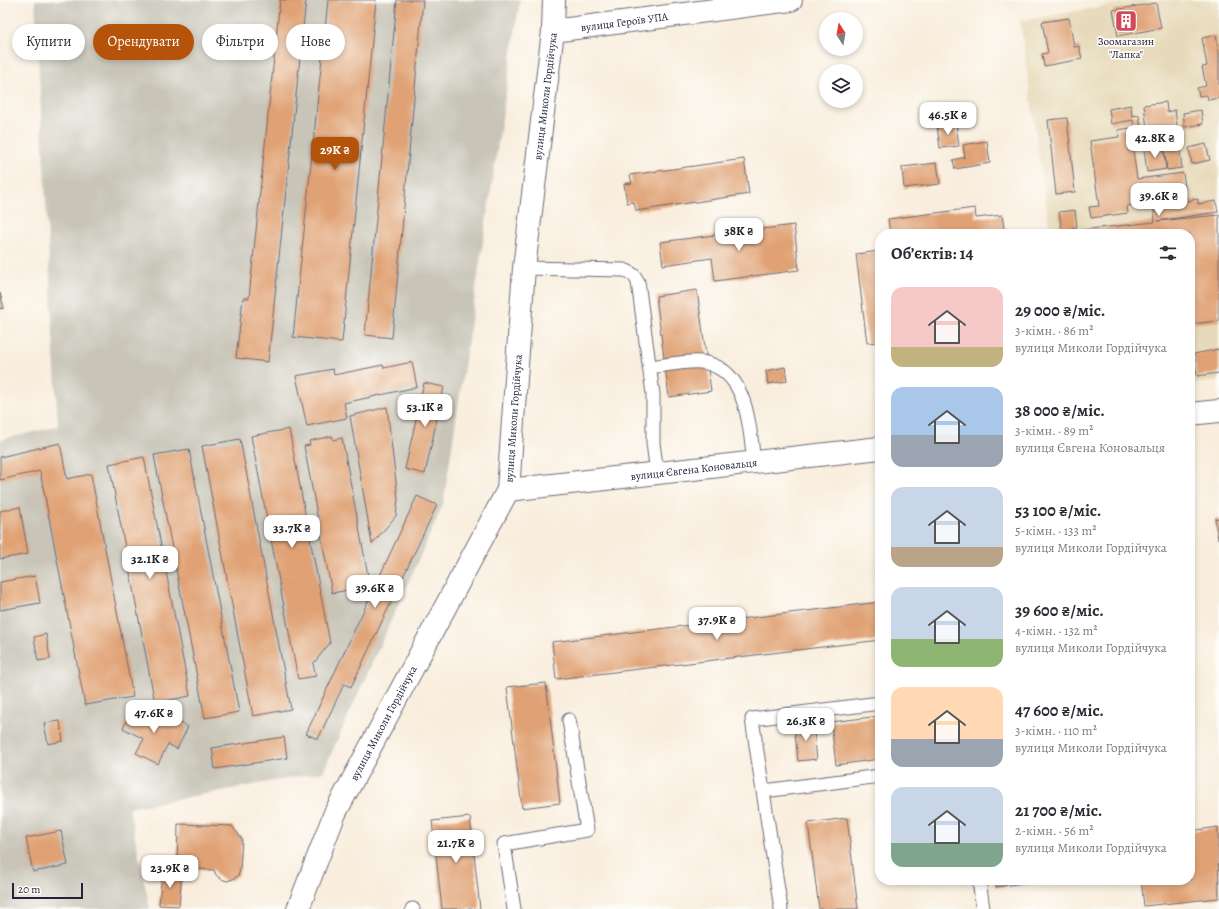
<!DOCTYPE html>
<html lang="uk">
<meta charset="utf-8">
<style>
body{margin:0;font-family:Alegreya,serif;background:#f2f2f3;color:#2b2b33;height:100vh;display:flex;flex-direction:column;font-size:15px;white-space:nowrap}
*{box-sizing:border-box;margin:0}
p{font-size:13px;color:#7c7c81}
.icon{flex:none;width:22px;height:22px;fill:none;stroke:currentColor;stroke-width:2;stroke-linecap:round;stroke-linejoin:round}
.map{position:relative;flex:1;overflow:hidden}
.drawer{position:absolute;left:875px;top:229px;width:320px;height:656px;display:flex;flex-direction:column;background:#fff;border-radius:16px;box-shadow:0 2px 6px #0003}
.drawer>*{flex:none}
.banner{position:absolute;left:12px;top:24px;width:380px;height:36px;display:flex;gap:8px}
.needle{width:26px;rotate:349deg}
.buttons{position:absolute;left:819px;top:12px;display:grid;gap:8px}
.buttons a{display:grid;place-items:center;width:44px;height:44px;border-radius:50%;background:#fff;box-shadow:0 2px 6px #0003;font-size:20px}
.scale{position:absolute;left:12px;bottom:10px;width:71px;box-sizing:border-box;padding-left:4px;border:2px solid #22223b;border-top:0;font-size:11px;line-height:14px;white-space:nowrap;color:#22223b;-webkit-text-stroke:3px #fdfcf7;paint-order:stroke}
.price{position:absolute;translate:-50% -34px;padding:0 9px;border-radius:8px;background:#fff;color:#222;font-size:13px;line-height:26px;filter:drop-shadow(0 1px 2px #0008)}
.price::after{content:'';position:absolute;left:50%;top:24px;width:12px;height:9px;margin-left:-6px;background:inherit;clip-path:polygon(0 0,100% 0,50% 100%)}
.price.selected{background:#b45309;color:#fff}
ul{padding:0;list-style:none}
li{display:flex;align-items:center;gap:12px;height:100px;padding:0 16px}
li span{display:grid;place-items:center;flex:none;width:112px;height:80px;border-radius:12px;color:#555}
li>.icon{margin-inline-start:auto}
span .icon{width:48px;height:48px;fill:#fffc;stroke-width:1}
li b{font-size:17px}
h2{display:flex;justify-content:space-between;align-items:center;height:48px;padding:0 16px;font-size:17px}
.pill{padding:0 14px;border-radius:18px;background:#fff;box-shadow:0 2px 6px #0003;font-size:14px;line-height:36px}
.pill.selected{background:#b45309;color:#fff}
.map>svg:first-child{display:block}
.built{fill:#e7daba}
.industrial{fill:#c8c4b8}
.building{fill:#e0a275}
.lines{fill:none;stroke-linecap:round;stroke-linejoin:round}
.lane-casing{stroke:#6d6974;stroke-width:15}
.secondary-casing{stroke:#6d6974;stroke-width:24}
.lane{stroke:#fff;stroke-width:13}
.secondary{stroke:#fff;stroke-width:22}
.labels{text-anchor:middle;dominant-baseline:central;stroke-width:3.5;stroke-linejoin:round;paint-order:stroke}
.street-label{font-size:11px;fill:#22223b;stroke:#fdfcf7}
.poi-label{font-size:11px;fill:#22223b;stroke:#fdfcf7}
</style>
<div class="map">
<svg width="1219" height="909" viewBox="0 0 1219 909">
<rect width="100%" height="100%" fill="#fdfcf7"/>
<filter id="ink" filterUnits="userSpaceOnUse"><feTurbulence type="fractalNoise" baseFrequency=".025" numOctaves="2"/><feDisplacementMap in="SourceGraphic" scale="8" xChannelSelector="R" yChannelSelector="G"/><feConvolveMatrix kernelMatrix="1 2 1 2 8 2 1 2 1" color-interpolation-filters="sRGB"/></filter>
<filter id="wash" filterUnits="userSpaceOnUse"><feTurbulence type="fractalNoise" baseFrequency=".012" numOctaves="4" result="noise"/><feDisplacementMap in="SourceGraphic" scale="16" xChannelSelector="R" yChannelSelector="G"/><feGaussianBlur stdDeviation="0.9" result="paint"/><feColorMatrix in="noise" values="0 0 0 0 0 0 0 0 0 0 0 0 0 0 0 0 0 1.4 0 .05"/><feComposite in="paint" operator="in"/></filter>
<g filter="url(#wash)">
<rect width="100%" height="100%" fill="#f9eede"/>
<path class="built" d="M1140 0H1219V381L1190 384V234H1050L1020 21Z"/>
<path class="industrial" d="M35 0H520L443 505 323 772 129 808 150 909H0V440L58 426Z"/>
<g id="blocks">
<path class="building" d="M280 0H306L268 362 236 358 243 298H249Z
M328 0H376L342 342 293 337Z
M397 0H423L392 338 365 335Z
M1156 3 1161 28 1118 36 1113 10Z
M1069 18 1074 47 1079 46 1082 59 1044 66 1042 54 1048 53 1042 22Z
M1216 35 1219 52V98L1208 100 1207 95 1199 96 1197 88 1206 86 1202 67 1207 66 1202 38Z
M1166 102 1167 112 1175 110 1178 133 1148 136 1144 105Z
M1131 105 1132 116 1139 115 1141 128 1135 129 1133 120 1111 124 1109 109Z
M1201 110 1203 124 1185 127 1183 113Z
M1067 118 1075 192 1056 194 1048 120Z
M956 123 959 146 940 148 937 126Z
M1130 128 1137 179 1183 173 1187 201 1198 199V204L1216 201 1218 212 1157 221 1219 215V321L1190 324V234H1062V232L1155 222 1153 202 1127 206 1128 213 1091 218 1089 207 1099 206 1090 141 1119 137 1118 130Z
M987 141 990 163 955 169 953 160 965 157 963 145Z
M1179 144 1182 168 1167 170 1164 146Z
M1206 144 1210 160 1192 164 1189 148Z
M1163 146 1166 169 1147 172 1144 149Z
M744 159 749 194 636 211 634 202 627 203 624 184 632 183 630 175Z
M937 163 940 184 904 188 902 167Z
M975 208 976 218 1002 215 1005 234H890L888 219Z
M1075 210 1077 227 1062 230 1059 212Z
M794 225 799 270 715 281 712 258 663 265 660 242Z
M880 251V342L867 343 856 254Z
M697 290 711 391 669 397 656 296Z
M0 293 4 308 0 309Z
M1219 349V373L1197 376 1194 354Z
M412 362 417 387 344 403 347 418 307 426 296 376 333 369 334 375 383 365 384 368Z
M785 367 787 381 768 384 766 371Z
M424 383 444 387 425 474 405 469Z
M387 407 398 499 396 516 372 544 350 416Z
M289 429 330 643 313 664 316 676 298 679 251 436Z
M332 436 333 440 342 438 370 586 332 593 304 446 310 445 309 441Z
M240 439 291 709 253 716 202 446Z
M60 443 67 479 91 474 133 697 85 705 40 471 0 480V457Z
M189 449 239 712 205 718 154 455Z
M144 457 190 696 155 703 109 464Z
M417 496 437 505 351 687 344 684 318 739 306 734Z
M20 507 28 554 0 559V511Z
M1219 518V539H1218L1215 519Z
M35 576 40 603 0 610V582Z
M880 602V640L556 679 552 642Z
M46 634 50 659 38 661 34 637Z
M546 683 560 803 522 808 507 687Z
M134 706 166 723 169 717 188 727 177 749 168 744 158 764 136 753 144 739 123 728Z
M880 716V759L836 765 831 722Z
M60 721 63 741 48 744 44 723Z
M813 723 817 759 798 761 794 726Z
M284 737 287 758 215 769 212 748Z
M470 817 480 909H442L432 821Z
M847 818 858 909H819L808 823Z
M178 824 232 826 242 839 240 870 238 876 233 879 227 881 221 879 216 875 214 870 177 868Z
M1218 827 1219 898 1144 906 1141 880H1190V831Z
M61 831 68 865 33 872 26 838Z
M162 871 182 873 179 906 159 905Z
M995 880H1037V881L996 887Z"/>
</g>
</g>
<g filter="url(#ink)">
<use href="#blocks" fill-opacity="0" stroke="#6d6974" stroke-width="1"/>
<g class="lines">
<g class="lane-casing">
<path id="lane" d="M524 268 624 270C631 272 635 275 638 282L653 394V443L657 473
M649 367C663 366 688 360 701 362 748 368 749 426 754 462
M764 791 880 776
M979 880 983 909
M412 909H413
M514 909 504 844 587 830 569 720
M781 909 752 719 880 703"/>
</g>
<g class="secondary-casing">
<g id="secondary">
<path id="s1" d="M553 31 791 0"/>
<path d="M1190 414 1219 411"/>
<path id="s2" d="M508 490 880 448"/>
<path id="s3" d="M298 909 335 813 508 490 524 268 553 31 554 0"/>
</g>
</g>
<use href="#lane" class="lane"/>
<use href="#secondary" class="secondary"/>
</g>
</g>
<defs>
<g id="building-square" transform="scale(1.15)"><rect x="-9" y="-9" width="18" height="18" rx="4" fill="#d1495b" stroke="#fdfcf7"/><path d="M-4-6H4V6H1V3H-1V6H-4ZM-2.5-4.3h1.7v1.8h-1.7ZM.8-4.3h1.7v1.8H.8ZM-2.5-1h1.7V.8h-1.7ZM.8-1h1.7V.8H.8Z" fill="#fff"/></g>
</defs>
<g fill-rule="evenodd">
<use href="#building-square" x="1126" y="21"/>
</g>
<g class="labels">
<g class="street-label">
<text stroke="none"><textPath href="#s1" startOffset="72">вулиця Героїв УПА</textPath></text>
<text stroke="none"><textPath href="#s3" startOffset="865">вулиця Миколи Гордійчука</textPath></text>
<text stroke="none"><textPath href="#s3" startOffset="541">вулиця Миколи Гордійчука</textPath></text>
<text stroke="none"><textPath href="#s2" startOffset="187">вулиця Євгена Коновальця</textPath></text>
<text stroke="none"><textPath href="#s3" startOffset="205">вулиця Миколи Гордійчука</textPath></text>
</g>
<g class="poi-label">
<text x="1126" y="41">Зоомагазин<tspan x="1126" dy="13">"Лапка"</tspan></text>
</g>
</g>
</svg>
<div class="buttons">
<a><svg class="needle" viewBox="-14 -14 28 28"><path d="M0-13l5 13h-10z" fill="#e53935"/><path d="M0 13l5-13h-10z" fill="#7c7c81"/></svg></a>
<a><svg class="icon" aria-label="layers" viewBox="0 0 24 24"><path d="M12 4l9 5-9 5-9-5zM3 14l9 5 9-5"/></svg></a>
</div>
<div class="scale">20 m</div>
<b class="price" style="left:948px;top:136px">46.5K ₴</b>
<b class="price" style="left:1155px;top:159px">42.8K ₴</b>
<b class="price selected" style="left:335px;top:171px">29K ₴</b>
<b class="price" style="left:1159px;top:217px">39.6K ₴</b>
<b class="price" style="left:739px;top:252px">38K ₴</b>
<b class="price" style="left:425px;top:428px">53.1K ₴</b>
<b class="price" style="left:292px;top:549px">33.7K ₴</b>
<b class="price" style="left:150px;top:580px">32.1K ₴</b>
<b class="price" style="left:375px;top:609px">39.6K ₴</b>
<b class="price" style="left:717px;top:641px">37.9K ₴</b>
<b class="price" style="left:154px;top:734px">47.6K ₴</b>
<b class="price" style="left:806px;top:742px">26.3K ₴</b>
<b class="price" style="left:456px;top:864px">21.7K ₴</b>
<b class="price" style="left:170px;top:889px">23.9K ₴</b>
<div class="banner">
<a class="pill">Купити</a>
<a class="pill selected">Орендувати</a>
<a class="pill">Фільтри</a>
<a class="pill">Нове</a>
</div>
<section class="drawer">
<h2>Об’єктів: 14<svg class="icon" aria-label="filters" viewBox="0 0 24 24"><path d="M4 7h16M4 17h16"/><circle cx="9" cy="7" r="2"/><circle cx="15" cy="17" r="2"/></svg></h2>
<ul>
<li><span style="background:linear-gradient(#f6c9c9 75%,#c2b280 0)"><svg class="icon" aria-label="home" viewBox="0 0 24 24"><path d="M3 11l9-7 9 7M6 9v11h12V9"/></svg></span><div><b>29 000 ₴/міс.</b><p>3-кімн. · 86 m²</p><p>вулиця Миколи Гордійчука</p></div></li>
<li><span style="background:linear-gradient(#a9c7e8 60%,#9aa5b1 0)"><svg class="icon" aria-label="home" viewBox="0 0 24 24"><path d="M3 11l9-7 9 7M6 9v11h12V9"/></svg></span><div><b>38 000 ₴/міс.</b><p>3-кімн. · 89 m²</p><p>вулиця Євгена Коновальця</p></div></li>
<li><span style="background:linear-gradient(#c9d6e8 75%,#b9a48a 0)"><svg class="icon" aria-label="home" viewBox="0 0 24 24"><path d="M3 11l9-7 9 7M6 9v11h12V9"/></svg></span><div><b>53 100 ₴/міс.</b><p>5-кімн. · 133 m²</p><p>вулиця Миколи Гордійчука</p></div></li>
<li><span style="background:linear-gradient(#c9d6e8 65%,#8fb573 0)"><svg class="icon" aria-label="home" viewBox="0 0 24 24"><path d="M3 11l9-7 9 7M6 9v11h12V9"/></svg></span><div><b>39 600 ₴/міс.</b><p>4-кімн. · 132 m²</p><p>вулиця Миколи Гордійчука</p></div></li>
<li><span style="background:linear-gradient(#ffd9b3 65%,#9aa5b1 0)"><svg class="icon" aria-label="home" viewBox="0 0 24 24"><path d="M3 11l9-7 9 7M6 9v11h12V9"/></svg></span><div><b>47 600 ₴/міс.</b><p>3-кімн. · 110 m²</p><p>вулиця Миколи Гордійчука</p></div></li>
<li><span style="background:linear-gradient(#c9d6e8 70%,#7fa58c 0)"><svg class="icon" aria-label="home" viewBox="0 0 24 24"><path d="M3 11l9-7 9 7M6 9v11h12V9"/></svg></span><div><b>21 700 ₴/міс.</b><p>2-кімн. · 56 m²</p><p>вулиця Миколи Гордійчука</p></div></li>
</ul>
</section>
</div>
